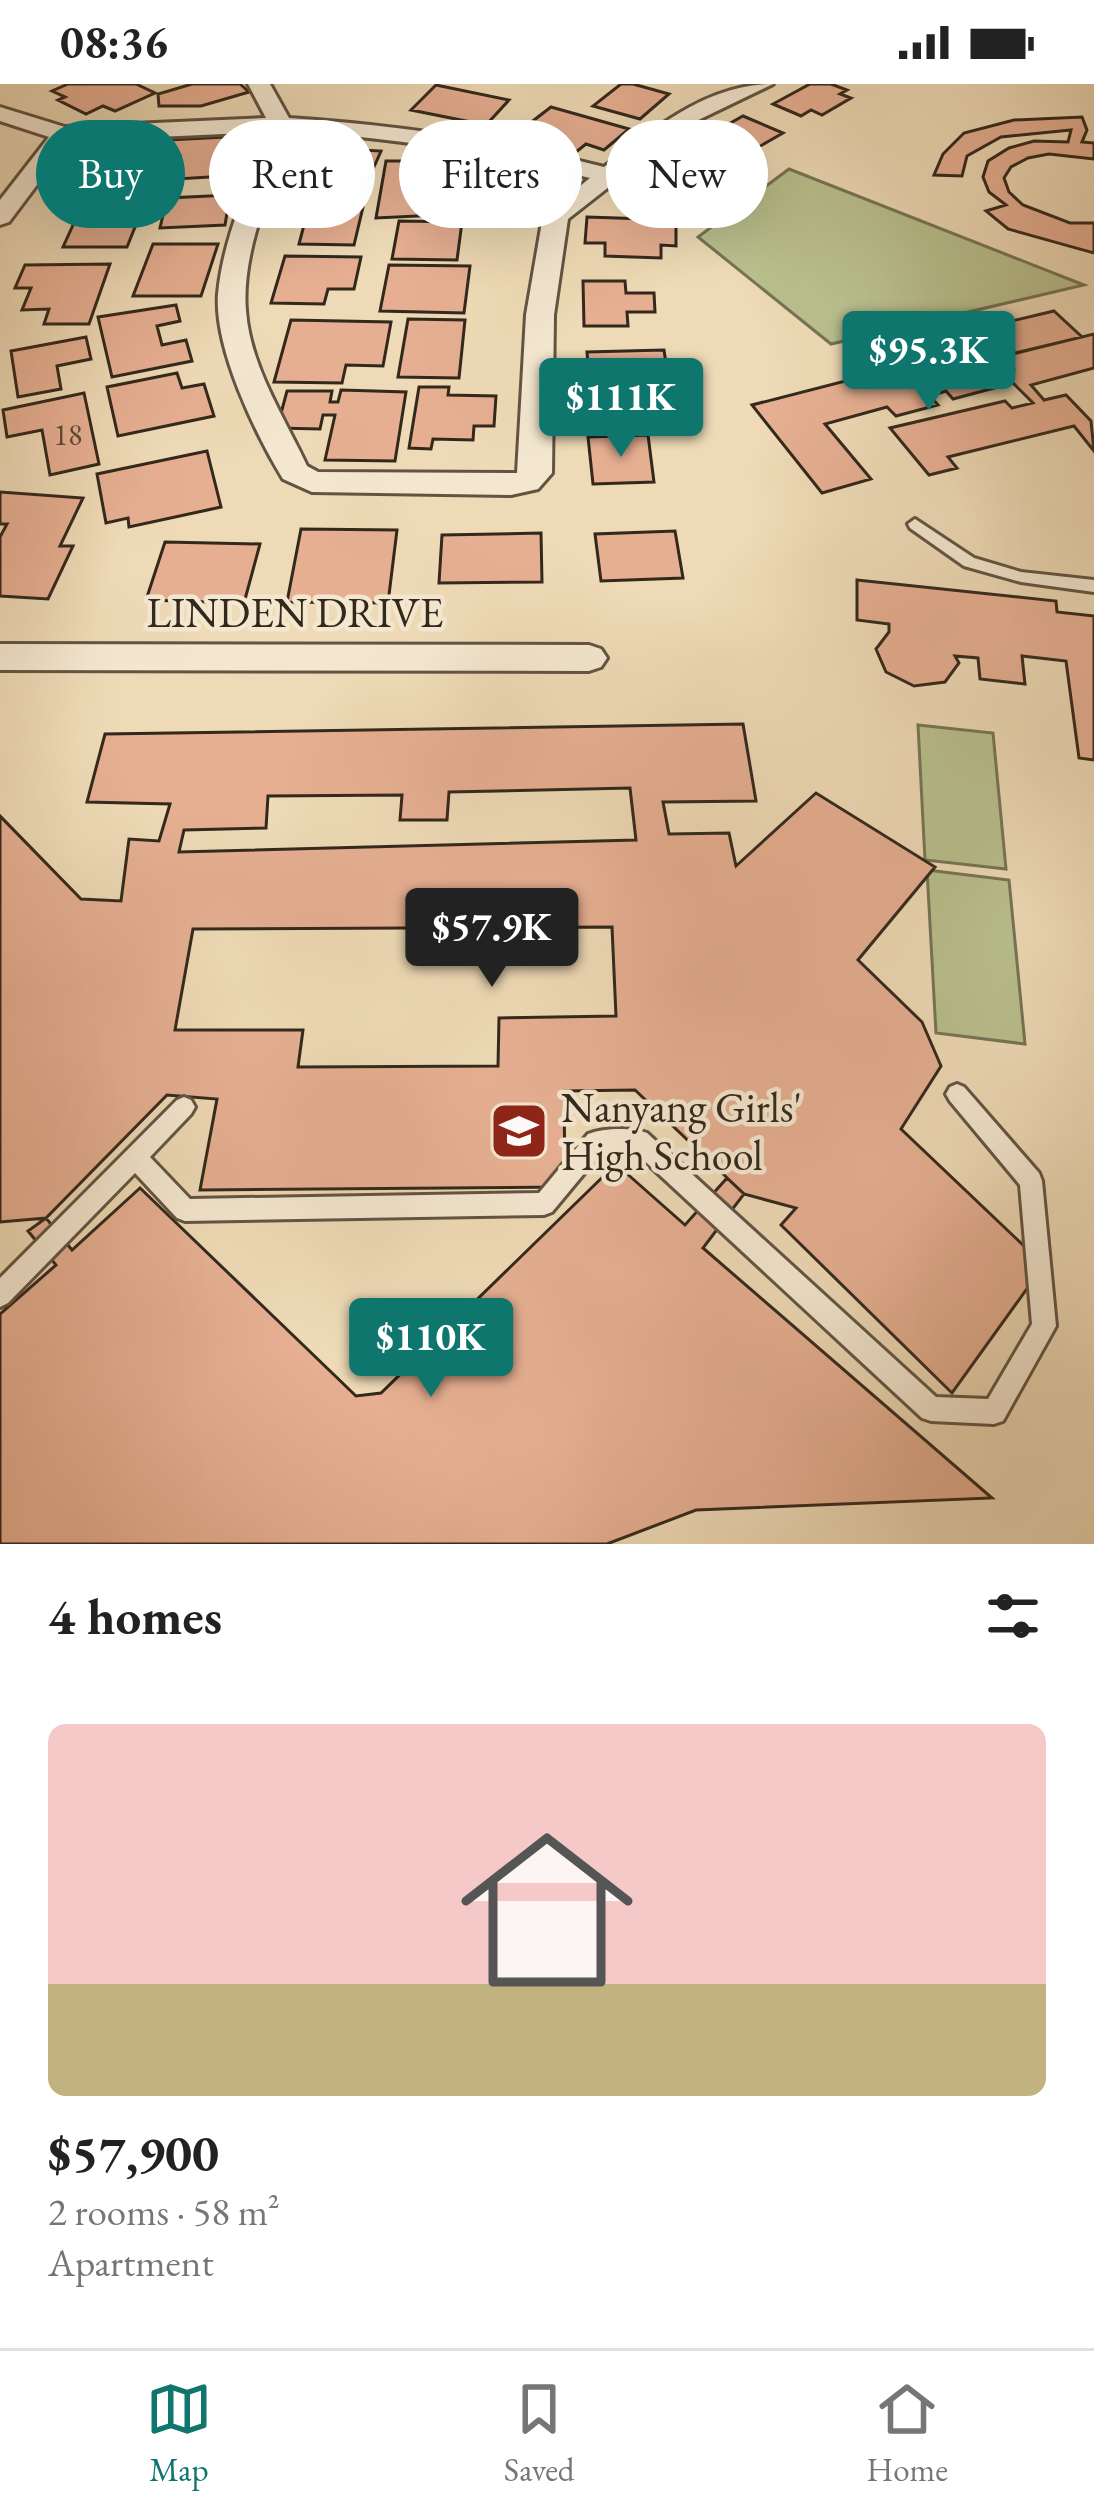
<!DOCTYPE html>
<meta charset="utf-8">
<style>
body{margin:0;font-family:"EB Garamond",serif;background:#f2f2f2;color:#222;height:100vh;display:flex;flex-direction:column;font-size:45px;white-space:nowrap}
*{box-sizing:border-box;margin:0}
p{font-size:39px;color:#767676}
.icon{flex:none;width:66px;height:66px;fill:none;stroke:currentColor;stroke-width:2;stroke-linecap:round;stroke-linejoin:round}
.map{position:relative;height:1460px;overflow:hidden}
.sheet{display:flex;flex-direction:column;background:#fff;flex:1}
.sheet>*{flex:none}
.banner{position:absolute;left:36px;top:36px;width:1023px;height:108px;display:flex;gap:24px}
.price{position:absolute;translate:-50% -102px;padding:0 27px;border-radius:12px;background:#0f766e;color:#fff;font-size:39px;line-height:78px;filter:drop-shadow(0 3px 6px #0008)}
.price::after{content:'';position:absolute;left:50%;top:72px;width:36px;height:27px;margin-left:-18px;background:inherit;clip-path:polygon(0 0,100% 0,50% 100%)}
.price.on{background:#222;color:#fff}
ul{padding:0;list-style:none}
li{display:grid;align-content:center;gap:24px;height:636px;padding:0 48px}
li+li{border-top:3px solid #e0e0e0}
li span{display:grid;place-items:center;height:372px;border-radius:18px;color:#555}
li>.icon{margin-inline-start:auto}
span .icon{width:216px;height:216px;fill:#fffc;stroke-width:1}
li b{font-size:51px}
h2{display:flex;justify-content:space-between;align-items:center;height:144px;padding:0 48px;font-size:51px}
.pill{padding:0 42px;border-radius:54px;background:#fff;box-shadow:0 12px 48px #0002;font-size:42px;line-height:108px}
.pill.on{background:#0f766e;color:#fff}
.status{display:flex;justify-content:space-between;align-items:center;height:84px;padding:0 60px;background:#fff;direction:ltr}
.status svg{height:33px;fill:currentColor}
.tabs{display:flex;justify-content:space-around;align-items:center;height:168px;border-top:3px solid #e0e0e0;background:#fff;font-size:33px;color:#767676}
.tabs a{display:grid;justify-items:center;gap:6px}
.tabs .on{color:#0f766e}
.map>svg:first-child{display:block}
.green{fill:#b9c08e;stroke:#767455;stroke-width:3}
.building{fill:#e6af92;stroke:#33281c;stroke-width:3;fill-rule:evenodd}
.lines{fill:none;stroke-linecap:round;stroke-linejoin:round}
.lane-casing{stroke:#625442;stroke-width:6}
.street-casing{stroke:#625442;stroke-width:6}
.lane{fill:#f4e7d0;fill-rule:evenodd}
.street{fill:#f4e7d0;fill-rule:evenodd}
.labels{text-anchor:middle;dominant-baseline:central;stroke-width:9;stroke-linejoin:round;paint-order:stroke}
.far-number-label{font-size:30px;fill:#604a3a}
.street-label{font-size:42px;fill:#33281c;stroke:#f4e7d0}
.poi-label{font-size:42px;fill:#33281c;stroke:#f4e7d0;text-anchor:start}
</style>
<div class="status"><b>08:36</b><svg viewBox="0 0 49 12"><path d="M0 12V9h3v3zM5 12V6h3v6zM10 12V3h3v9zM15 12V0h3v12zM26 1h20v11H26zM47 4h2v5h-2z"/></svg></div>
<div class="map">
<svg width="1094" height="1460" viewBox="0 0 1094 1460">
<rect width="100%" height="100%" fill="#eedab6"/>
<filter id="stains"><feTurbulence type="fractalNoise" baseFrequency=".00167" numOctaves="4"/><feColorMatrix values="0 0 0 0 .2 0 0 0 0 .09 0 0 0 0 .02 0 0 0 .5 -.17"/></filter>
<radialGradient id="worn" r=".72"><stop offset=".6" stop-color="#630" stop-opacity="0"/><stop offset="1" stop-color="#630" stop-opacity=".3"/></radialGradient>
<path class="green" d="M789 85 1084 201 831 260 698 153Z
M918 641 993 649 1006 785 925 776Z
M927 786 1009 796 1025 960 936 949Z"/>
<path class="building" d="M68 0H136L155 9 115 27 103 22 86 30 58 16 65 13 52 7Z
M240 0 249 8 201 22H159L158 10 192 0Z
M621 0H633L669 10 640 35 593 22Z
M810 0H831L847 6 840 10 851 14 822 31 811 26 801 32 773 20Z
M436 1 509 16 486 41 411 26Z
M551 23 629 45 604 66 586 60 576 68 516 50Z
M743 32 783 49 741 73 713 60 699 68 673 57 704 40 718 46Z
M1082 33 1087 46 1082 58 1094 59V75L1049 70 1028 74 1011 83 1004 94 1009 108 1023 121 1070 139H1094V169L1008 145 986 127 1006 121 989 108 983 93 988 77 1009 64 1034 57 1068 58 1071 46 1001 53 967 72 962 92 934 91 943 70 964 49 1014 36Z
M245 52 242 91 177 95 180 72 165 73 168 56Z
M311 63 381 67 365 103 293 98Z
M151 74 142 100H124L121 109H82L96 75Z
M663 74 717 90 670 131 616 113Z
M495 76 551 94 541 101 555 106 537 120 523 115 503 131 465 118 492 98 474 92Z
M386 77H465L460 130 376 134Z
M230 111 225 141 160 144 167 114Z
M309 122 363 123 354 161 299 160Z
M79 128H141L127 163H63Z
M587 133 676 136V162L661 161V174L605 172V159H585Z
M399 137 462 138 457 176 392 175Z
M153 160H218L201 212H133Z
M285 172 361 173 354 205H328L324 220 271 219Z
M110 180 89 240H44L49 225 22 226 31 204H15L25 181Z
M389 181 470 182 464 229 380 227Z
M583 197H625L626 209H654L655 228H627L628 242H584Z
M176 221 180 237 157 242 162 261 186 256 192 277 112 293 98 233Z
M1054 227 1082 253 978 278 952 251Z
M408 235 465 236 459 294 398 293Z
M291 236 391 238 383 282 346 281 342 299 274 298Z
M1094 250V284L1031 301 1044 316 1066 311 1091 337 1094 367 1074 342 948 373 957 384 929 391 890 344 1005 317 1012 324 1033 319 1013 299 953 315 946 307 930 312 938 321 896 332 887 323 825 340 871 395 822 409 752 321 923 277 948 302 1013 285 1000 273Z
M86 253 91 275 57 282 61 305 18 313 11 267Z
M664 266 671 314 591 316 587 268Z
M177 289 182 304 204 300 214 332 118 352 107 303Z
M419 303H449L448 311 496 312 494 342H474L473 356 433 355 431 365 409 364Z
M341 306 406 308 395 377 325 376 335 331H323L320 345 277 344 287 307H332L330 318H338Z
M84 309 99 380 50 391 42 346 7 353 3 326Z
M648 351 654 398 593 400 588 353Z
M207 367 221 423 129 443 128 434 106 439 97 390Z
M0 408 83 414 60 462H73L48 515 0 512V453L7 440H0Z
M301 445 397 446 388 519 287 518Z
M675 447 683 494 601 497 595 450Z
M541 449 542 498 439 499 442 451Z
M165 458 260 460 244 519 146 516Z
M857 496 1056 517 1057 528 1094 532V676L1079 674 1066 577 1022 572 1025 600 980 595 978 574 955 572 959 579 945 598 914 602 886 588 876 565 889 548V540L857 536Z
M743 640 756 717 663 718 669 750 729 749 736 782 816 709 935 783 858 876 922 938 941 982 901 1045 1044 1181 952 1309 781 1141 796 1124 744 1110 635 1006 564 1007 565 1103 200 1106 217 1015 167 1011 46 1134 0 1138V732L81 815 121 817 129 755 159 757 170 720 87 718 105 650ZM630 704 636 756 179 768 184 746 266 744 268 712 402 711 400 736H447L449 708ZM612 843 616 932 499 934 498 982 298 983 303 946H175L193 845Z
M616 1080 685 1141 727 1094 744 1110 703 1164 992 1414 696 1426 607 1460H0V1230L56 1181 28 1147 46 1134 72 1166 140 1104 356 1312 381 1309Z"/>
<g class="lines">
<g class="lane-casing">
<path id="lane" d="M915 435 974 474 1021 488 1094 496V508L1021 498 964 482 910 444 908 440Z
M957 1000 964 1003 1039 1089 1042 1097 1056 1242 1003 1337 994 1340 931 1337 922 1334 635 1068 601 1069 552 1128 544 1131 185 1137 177 1134 135 1089 8 1219 0 1223V1194L177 1016 184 1013 191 1016 195 1023 191 1030 150 1073 190 1115 539 1109 588 1050C604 1044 631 1043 647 1049L936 1313 988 1315 1032 1240 1020 1101 950 1017 946 1010 950 1003Z"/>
</g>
<g class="street-casing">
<path id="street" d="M248 0H270L289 34C397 41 499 56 604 83 654 45 707 0 773 0L688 41 568 135 554 231 552 389 538 405 511 411 312 408 283 395C255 349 214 264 218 210 223 154 249 100 267 48L70 57 9 138 0 141V116L49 53 0 37V23L65 43 266 34ZM290 47C393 54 490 68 590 94L543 132 526 231 517 389 318 388 307 382C284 333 250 282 246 227 241 167 272 103 290 47Z
M0 560 589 561 601 565 607 574 601 583 589 587 0 586Z"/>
</g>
<use href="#lane" class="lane"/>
<use href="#street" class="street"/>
</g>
<defs>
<g id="school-square" transform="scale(3)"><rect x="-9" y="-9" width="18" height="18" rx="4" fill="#8f2418" stroke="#f4e7d0"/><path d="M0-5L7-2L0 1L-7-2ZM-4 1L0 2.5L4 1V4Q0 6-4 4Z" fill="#fff"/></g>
</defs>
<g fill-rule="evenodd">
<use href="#school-square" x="519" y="1047"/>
</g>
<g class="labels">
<g class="far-number-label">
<text x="68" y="350">18</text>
</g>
<g class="street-label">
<text x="295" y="528">LINDEN DRIVE</text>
</g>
<g class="poi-label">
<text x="561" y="1023">Nanyang Girls'<tspan x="561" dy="48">High School</tspan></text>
</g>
</g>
<rect width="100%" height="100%" filter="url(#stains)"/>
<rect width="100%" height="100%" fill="url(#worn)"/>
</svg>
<b class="price" style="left:929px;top:329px">$95.3K</b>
<b class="price" style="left:621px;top:376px">$111K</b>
<b class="price on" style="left:492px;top:906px">$57.9K</b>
<b class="price" style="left:431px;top:1316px">$110K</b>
<div class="banner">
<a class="pill on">Buy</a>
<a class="pill">Rent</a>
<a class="pill">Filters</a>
<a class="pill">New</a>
</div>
</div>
<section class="sheet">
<h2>4 homes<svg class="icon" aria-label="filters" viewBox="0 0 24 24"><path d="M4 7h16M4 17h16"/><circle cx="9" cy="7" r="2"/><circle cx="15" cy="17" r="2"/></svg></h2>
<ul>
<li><span style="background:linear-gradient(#f6c9c9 70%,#c2b280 0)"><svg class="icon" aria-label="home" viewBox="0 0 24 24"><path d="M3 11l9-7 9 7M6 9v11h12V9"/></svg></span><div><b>$57,900</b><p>2 rooms · 58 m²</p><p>Apartment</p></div></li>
</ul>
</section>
<nav class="tabs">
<a class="on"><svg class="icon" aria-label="map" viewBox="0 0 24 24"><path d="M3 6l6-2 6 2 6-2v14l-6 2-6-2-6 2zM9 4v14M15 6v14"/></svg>Map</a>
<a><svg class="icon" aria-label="saved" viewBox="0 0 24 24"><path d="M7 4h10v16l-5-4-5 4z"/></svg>Saved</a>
<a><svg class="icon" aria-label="home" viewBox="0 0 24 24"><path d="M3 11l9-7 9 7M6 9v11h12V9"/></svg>Home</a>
</nav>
